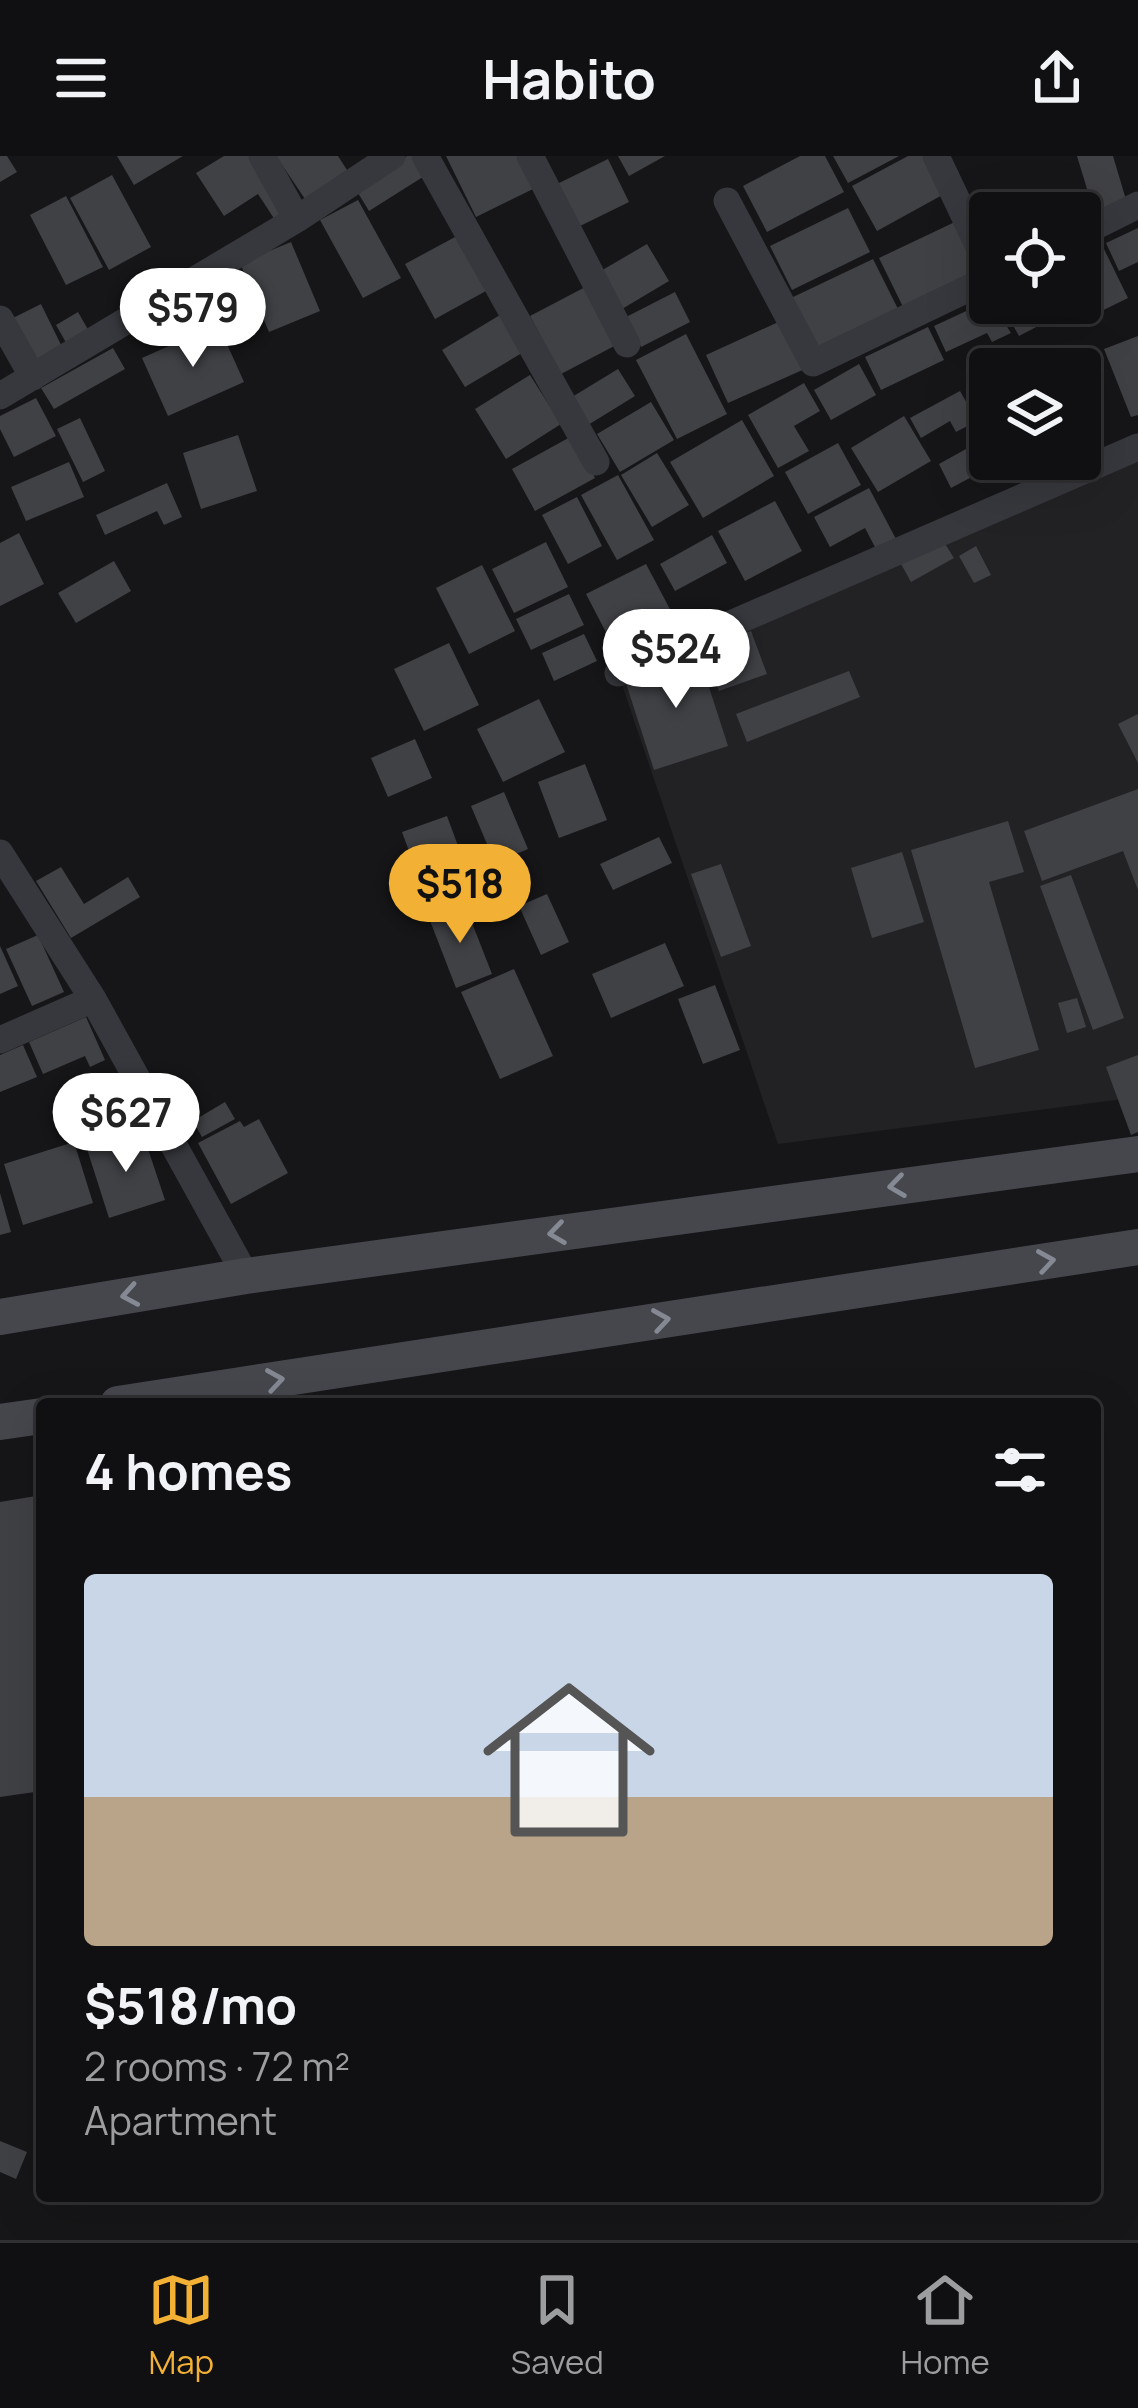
<!DOCTYPE html>
<meta charset="utf-8">
<style>
body{margin:0;font-family:Manrope,sans-serif;background:#19191b;color:#f1f3f6;height:100vh;display:flex;flex-direction:column;font-size:45px;white-space:nowrap}
*{box-sizing:border-box;margin:0}
p{font-size:39px;color:#9c9d9f}
.icon{flex:none;width:66px;height:66px;fill:none;stroke:currentColor;stroke-width:2;stroke-linecap:round;stroke-linejoin:round}
.map{position:relative;flex:1;overflow:hidden}
.drawer{position:absolute;left:36px;top:1242px;width:1065px;height:804px;display:flex;flex-direction:column;background:#101012;border-radius:12px;box-shadow:0 12px 48px #0002,0 0 0 3px #303032}
.drawer>*{flex:none}
.buttons{position:absolute;left:969px;top:36px;display:grid;gap:24px}
.buttons a{display:grid;place-items:center;width:132px;height:132px;border-radius:12px;background:#101012;box-shadow:0 12px 48px #0002,0 0 0 3px #303032;font-size:60px}
.price{position:absolute;translate:-50% -102px;padding:0 27px;border-radius:42px;background:#fff;color:#222;font-size:39px;line-height:78px;filter:drop-shadow(0 3px 6px #0008)}
.price::after{content:'';position:absolute;left:50%;top:72px;width:36px;height:27px;margin-left:-18px;background:inherit;clip-path:polygon(0 0,100% 0,50% 100%)}
.price.current{background:#f2b134;color:#111}
ul{padding:0;list-style:none}
li{display:grid;align-content:center;gap:24px;height:636px;padding:0 48px}
li span{display:grid;place-items:center;height:372px;border-radius:12px;color:#555}
li>.icon{margin-inline-start:auto}
span .icon{width:216px;height:216px;fill:#fffc;stroke-width:1}
li b{font-size:51px}
h2{display:flex;justify-content:space-between;align-items:center;height:144px;padding:0 48px;font-size:51px}
header{display:flex;justify-content:space-between;align-items:center;height:156px;padding:0 48px;background:#101012;font-size:54px;font-weight:700}
.menu{display:flex;justify-content:space-around;align-items:center;height:168px;border-top:3px solid #303032;background:#101012;font-size:33px;color:#9c9d9f}
.menu a{display:grid;justify-items:center;gap:6px}
.menu .current{color:#f2b134}
.map>svg:first-child{display:block}
.built{fill:#222225}
.building{fill:#404145}
.lines{fill:none;stroke-linecap:round;stroke-linejoin:round}
.street{stroke:#37383d;stroke-width:27}
.secondary{stroke:#45474d;stroke-width:36}
.oneway{stroke:#858993}
</style>
<header><svg class="icon" aria-label="menu" viewBox="0 0 24 24"><path d="M4 6h16M4 12h16M4 18h16"/></svg>Habito<svg class="icon" aria-label="share" viewBox="0 0 24 24"><path d="M12 15V3M7 8l5-5 5 5M5 13v7h14v-7"/></svg></header>
<div class="map">
<svg width="1138" height="2084" viewBox="0 0 1138 2084">
<rect width="100%" height="100%" fill="#161618"/>
<path class="built" d="M1138 291V941L778 988 618 517Z"/>
<path class="building" d="M0 0H7L17 16 0 26Z
M117 0H183L134 29Z
M224 0H253L288 56 275 64 258 38 224 60 196 17Z
M276 0H338L347 14 305 43Z
M407 0H414L426 19 369 55 355 32Z
M446 0H518L533 33 476 61Z
M618 0H665L629 20Z
M800 0H825L844 36 767 76 743 30Z
M833 0H899L848 27Z
M908 0H926L946 37 877 75 852 30Z
M1077 0H1113L1127 47 1094 56Z
M608 3 629 46 576 72 555 29Z
M112 19 151 91 109 114 70 42Z
M66 40 103 111 66 129 30 59Z
M358 44 401 122 363 142 320 64Z
M848 52 870 96 792 134 770 90Z
M957 65 984 122 907 159 879 102Z
M1138 72V106L1119 115 1106 87Z
M455 81 486 135 435 163 405 108Z
M291 86 320 155 269 176 240 107Z
M647 88 669 125 622 153 599 116Z
M1103 91 1128 142 1079 166 1070 147H1080V102Z
M873 103 902 161 819 201 791 142Z
M591 128 622 186 561 218 530 160Z
M675 136 690 166 641 191 626 161Z
M990 144 1011 177 992 186 987 177 946 196 934 170Z
M1039 147H1058L1063 157 1019 180 1009 162Z
M41 148 64 195 32 211 9 164Z
M78 156 90 177 68 190 56 169Z
M500 159 522 197 465 231 442 194Z
M785 163 807 212 728 247 706 199Z
M218 168 244 226 168 260 142 202Z
M928 171 944 204 881 234 865 201Z
M686 178 727 258 677 283 636 204Z
M1138 180V259L1131 261 1104 193Z
M113 192 125 213 54 253 41 232Z
M859 208 876 239 831 264 814 234Z
M618 213 635 240 588 269 572 241Z
M990 218V273L968 229Z
M530 219 561 268 506 303 475 253Z
M804 227 820 255 794 270 809 295 778 312 748 259Z
M960 235 977 265 956 276 950 265 921 282 910 262Z
M36 242 56 280 14 301 0 273V260Z
M651 246 674 284 620 316 597 278Z
M904 260 931 305 878 336 851 292Z
M80 262 105 315 83 326 57 273Z
M742 264 774 320 703 362 670 306Z
M238 279 257 335 201 353 183 297Z
M572 280 595 322 535 355 512 313Z
M984 283 990 303 998 307 951 332 939 308Z
M838 287 861 329 808 358 785 316Z
M657 297 689 349 652 371 621 319Z
M1019 303H1028L1036 318 1020 327 1010 308Z
M69 306 84 341 26 365 11 331Z
M618 319 654 384 617 404 581 339Z
M167 327 182 361 164 369 157 355 105 379 96 359Z
M869 332 896 383 876 393 865 372 830 391 814 361Z
M577 341 602 390 568 408 542 359Z
M775 345 802 395 745 425 718 375Z
M19 377 44 428 0 450V387Z
M712 379 727 407 675 435 660 408Z
M942 383 954 402 911 426 900 406Z
M546 386 568 431 514 457 492 413Z
M976 390 991 419 974 427 959 400Z
M114 405 131 435 76 467 58 437Z
M646 408 671 455 611 486 586 438Z
M482 409 515 475 469 498 436 432Z
M569 438 584 469 531 494 516 463Z
M751 475 767 518 719 535 703 493Z
M584 478 597 505 554 525 542 497Z
M449 487 479 549 424 575 394 513Z
M698 497 728 590 654 614 624 521Z
M849 515 860 541 747 586 736 558Z
M539 543 565 596 503 626 477 573Z
M1138 558V607L1118 568Z
M415 583 432 622 388 641 371 602Z
M585 608 607 664 559 682 538 626Z
M1138 633V734L1123 695 1042 725 1024 675Z
M504 636 528 693 495 707 471 650Z
M447 660 468 717 423 733 402 676Z
M1008 665 1024 716 989 726 1039 894 975 912 911 694Z
M659 681 672 707 613 734 600 708Z
M902 696 924 766 872 782 851 712Z
M721 708 751 790 721 801 691 718Z
M61 711 84 748 128 721 140 741 71 782 36 725Z
M1071 719 1124 862 1093 874 1040 730Z
M547 738 569 786 541 799 519 750Z
M465 749 492 818 456 832 429 762Z
M38 779 64 836 32 850 6 793Z
M665 787 684 830 611 862 592 818Z
M0 790 18 830 0 838Z
M514 813 553 900 500 923 461 836Z
M715 829 740 894 703 908 678 843Z
M1077 842 1086 871 1067 877 1058 847Z
M86 861 105 904 90 911 85 900 43 918 29 886Z
M23 889 37 921 0 936V899Z
M1138 899V976L1131 979 1106 911Z
M225 946 235 963 202 981 193 965Z
M259 963 288 1017 231 1048 198 987 240 965 244 971Z
M142 975 165 1044 109 1062 87 993Z
M74 986 93 1047 23 1069 4 1008Z
M0 1037 11 1076 0 1079Z
M42 1339V1635L0 1641V1346Z
M0 1985 27 1996 16 2023 0 2016Z"/>
<g class="lines">
<path class="street" d="M262 0 297 63
M425 0 596 306
M530 0 627 188
M936 0 990 114
M727 45 813 207 990 122
M1080 78 1138 49
M0 163 33 221
M0 240 297 63 392 0
M618 517 1138 291
M0 697 93 843 246 1120
M0 884 93 843"/>
<path class="secondary" d="M0 1161 246 1120 1138 998
M118 1248 1138 1091
M0 1266 42 1260"/>
</g>
<defs><path id="oneway-chevron" d="M-2-3.5L2.5 0L-2 3.5" fill="none" stroke-width="1.6" stroke-linecap="round" stroke-linejoin="round" transform="scale(3)"/></defs>
<g class="oneway">
<use href="#oneway-chevron" transform="translate(897 1030) rotate(172)"/>
<use href="#oneway-chevron" transform="translate(557 1077) rotate(172)"/>
<use href="#oneway-chevron" transform="translate(1046 1105) rotate(-9)"/>
<use href="#oneway-chevron" transform="translate(130 1139) rotate(170)"/>
<use href="#oneway-chevron" transform="translate(661 1164) rotate(-9)"/>
<use href="#oneway-chevron" transform="translate(275 1224) rotate(-9)"/>
</g>
</svg>
<div class="buttons">
<a><svg class="icon" aria-label="locate" viewBox="0 0 24 24"><circle cx="12" cy="12" r="6"/><path d="M12 2v4M12 18v4M2 12h4M18 12h4"/></svg></a>
<a><svg class="icon" aria-label="layers" viewBox="0 0 24 24"><path d="M12 4l9 5-9 5-9-5zM3 14l9 5 9-5"/></svg></a>
</div>
<b class="price" style="left:193px;top:214px">$579</b>
<b class="price" style="left:676px;top:555px">$524</b>
<b class="price current" style="left:460px;top:790px">$518</b>
<b class="price" style="left:126px;top:1019px">$627</b>
<section class="drawer">
<h2>4 homes<svg class="icon" aria-label="filters" viewBox="0 0 24 24"><path d="M4 7h16M4 17h16"/><circle cx="9" cy="7" r="2"/><circle cx="15" cy="17" r="2"/></svg></h2>
<ul>
<li><span style="background:linear-gradient(#c9d6e8 60%,#b9a48a 0)"><svg class="icon" aria-label="home" viewBox="0 0 24 24"><path d="M3 11l9-7 9 7M6 9v11h12V9"/></svg></span><div><b>$518/mo</b><p>2 rooms · 72 m²</p><p>Apartment</p></div></li>
</ul>
</section>
</div>
<nav class="menu">
<a class="current"><svg class="icon" aria-label="map" viewBox="0 0 24 24"><path d="M3 6l6-2 6 2 6-2v14l-6 2-6-2-6 2zM9 4v14M15 6v14"/></svg>Map</a>
<a><svg class="icon" aria-label="saved" viewBox="0 0 24 24"><path d="M7 4h10v16l-5-4-5 4z"/></svg>Saved</a>
<a><svg class="icon" aria-label="home" viewBox="0 0 24 24"><path d="M3 11l9-7 9 7M6 9v11h12V9"/></svg>Home</a>
</nav>
